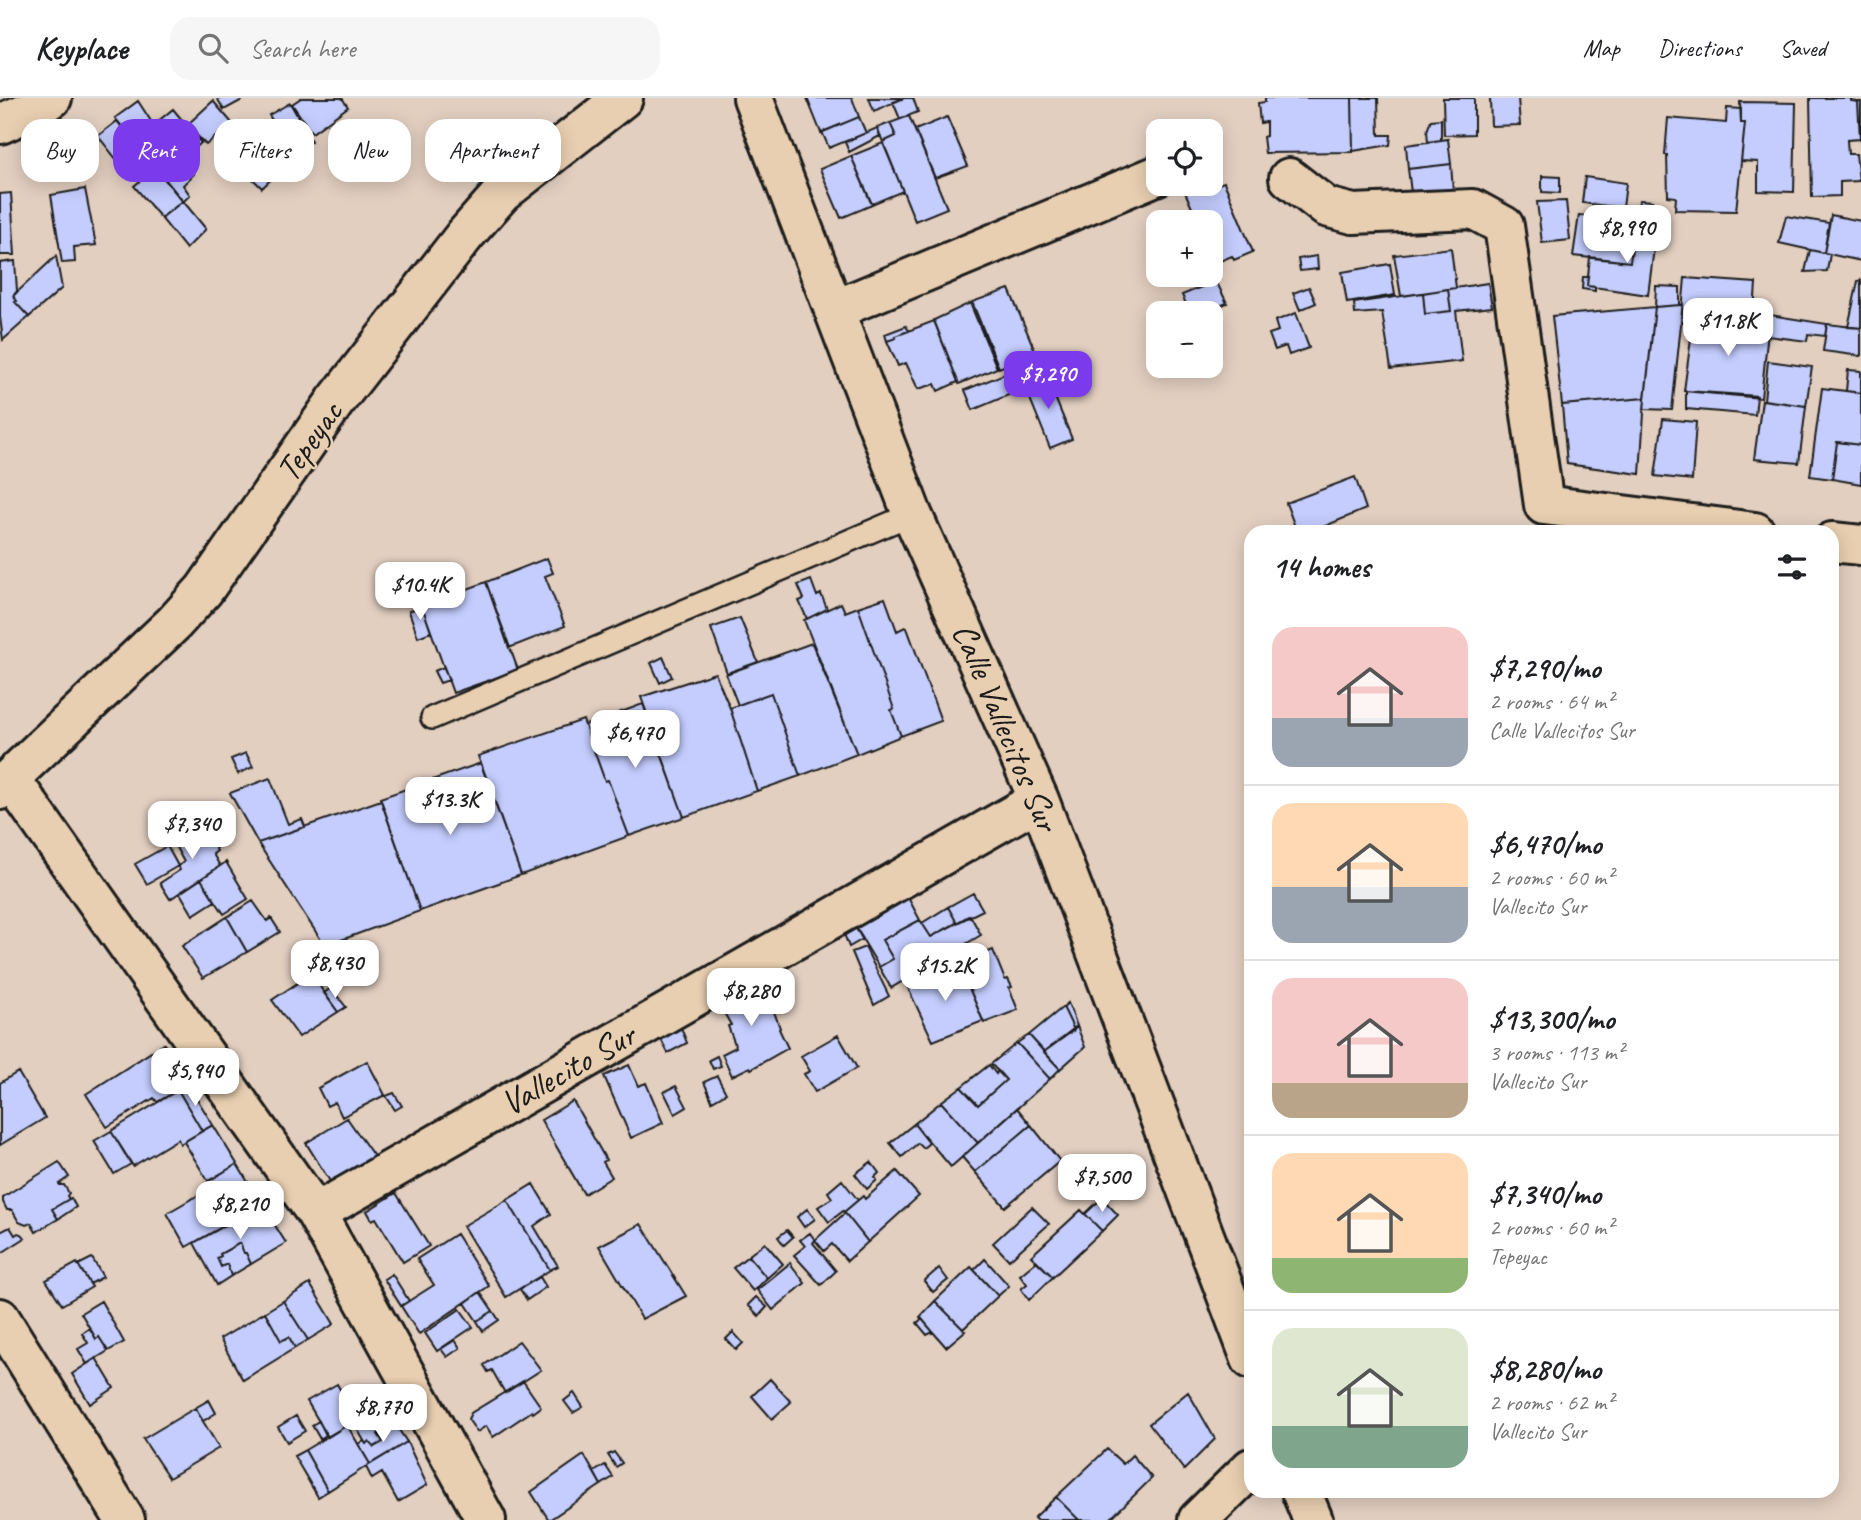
<!DOCTYPE html>
<meta charset="utf-8">
<style>
body{margin:0;font-family:Caveat,sans-serif;background:#f6f6f6;color:#202124;height:100vh;display:flex;flex-direction:column;font-size:26px;white-space:nowrap}
*{box-sizing:border-box;margin:0}
p{font-size:23px;color:#757577}
.icon{flex:none;width:38px;height:38px;fill:none;stroke:currentColor;stroke-width:2;stroke-linecap:round;stroke-linejoin:round}
.map{position:relative;flex:1;overflow:hidden}
.side{position:absolute;left:1244px;top:427px;width:595px;height:973px;display:flex;flex-direction:column;background:#fff;border-radius:21px;box-shadow:0 4px 18px #0003}
.side>*{flex:none}
.guide{position:absolute;left:21px;top:21px;width:665px;height:63px;display:flex;gap:14px}
.tools{position:absolute;left:1146px;top:21px;display:grid;gap:14px}
.tools a{display:grid;place-items:center;width:77px;height:77px;border-radius:14px;background:#fff;box-shadow:0 4px 18px #0003;font-size:35px}
.price{position:absolute;translate:-50% -60px;padding:0 16px;border-radius:14px;background:#fff;color:#222;font-size:23px;line-height:46px;filter:drop-shadow(0 2px 4px #0008)}
.price::after{content:'';position:absolute;left:50%;top:42px;width:21px;height:16px;margin-left:-10px;background:inherit;clip-path:polygon(0 0,100% 0,50% 100%)}
.price.selected{background:#7c3aed;color:#fff}
ul{padding:0;list-style:none}
li{display:flex;align-items:center;gap:21px;height:175px;padding:0 28px}
li+li{border-top:2px solid #e0e0e0}
li span{display:grid;place-items:center;flex:none;width:196px;height:140px;border-radius:21px;color:#555}
li>.icon{margin-inline-start:auto}
span .icon{width:84px;height:84px;fill:#fffc;stroke-width:1}
li b{font-size:30px}
h2{display:flex;justify-content:space-between;align-items:center;height:84px;padding:0 28px;font-size:30px}
.tag{padding:0 24px;border-radius:21px;background:#fff;box-shadow:0 4px 18px #0003;font-size:24px;line-height:63px}
.tag.selected{background:#7c3aed;color:#fff}
header{display:flex;align-items:center;gap:42px;box-sizing:border-box;height:98px;padding:0 35px;background:#fff;border-bottom:2px solid #e0e0e0}
header strong{font-size:33px}
nav{display:flex;gap:38px;margin-inline-start:auto;font-size:24px}
.search{width:490px;height:63px;background:#f6f6f6;display:flex;align-items:center;gap:18px;box-sizing:border-box;padding:0 24px;border-radius:21px;color:#757577;font-size:26px}
.map>svg:first-child{display:block}
.building{fill:#c4cdfe;stroke:#1c1c1c;stroke-width:2}
.lines{fill:none;stroke-linecap:round;stroke-linejoin:round}
.service-casing{stroke:#1c1c1c;stroke-width:26}
.minor-casing{stroke:#1c1c1c;stroke-width:44}
.service{stroke:#e9cfb1;stroke-width:21}
.minor{stroke:#e9cfb1;stroke-width:38}
.labels{text-anchor:middle;dominant-baseline:central;stroke-width:5;stroke-linejoin:round;paint-order:stroke}
.street-label{font-size:35px;fill:#1c1c1c;stroke:#e9cfb1}
</style>
<header>
<strong>Keyplace</strong>
<div class="search"><svg class="icon" aria-label="search" viewBox="0 0 24 24"><circle cx="10" cy="10" r="6"/><path d="M15 15l6 6"/></svg>Search here</div>
<nav><a>Map</a><a>Directions</a><a>Saved</a></nav>
</header>
<div class="map">
<svg width="1861" height="1422" viewBox="0 0 1861 1422">
<rect width="100%" height="100%" fill="#e2cfc0"/>
<filter id="ink" filterUnits="userSpaceOnUse"><feTurbulence type="fractalNoise" baseFrequency=".0143" numOctaves="2"/><feDisplacementMap in="SourceGraphic" scale="14" xChannelSelector="R" yChannelSelector="G"/><feConvolveMatrix kernelMatrix="1 2 1 2 8 2 1 2 1" color-interpolation-filters="sRGB"/></filter>
<g filter="url(#ink)">
<path class="building" d="M217 0H246L224 12Z
M301 0H342L348 9 312 35 292 6Z
M807 0H852L859 19 821 35Z
M869 0H904L874 13Z
M904 0H913L918 14 900 21 893 4Z
M1265 0H1352L1353 54 1265 55 1263 39 1266 38V24L1260 25 1258 5 1265 4Z
M1352 0H1378L1379 37H1391L1390 47 1353 53Z
M1443 0H1474V36L1444 37Z
M1490 0H1518L1520 27 1491 28Z
M1810 0H1851V3L1858 4 1860 41 1847 42 1848 56H1856L1859 83 1840 84V98L1812 99Z
M138 3 156 31 136 46 115 20Z
M213 3 232 25 206 47 187 27Z
M1740 4 1796 5 1794 94 1758 93V64L1741 63 1745 25H1741Z
M1858 4H1861V47L1860 41Z
M290 5 305 31 287 47 269 17Z
M1727 10 1741 11V25H1745L1736 113 1675 112 1676 99 1668 98 1667 57H1665L1668 20 1726 25Z
M173 11 201 45 185 59 156 25Z
M909 18 947 110 915 123 883 44 896 38 890 25Z
M859 19 866 35 829 50 822 34Z
M947 19 968 68 935 80 915 32Z
M1441 21V42L1428 44 1427 33 1431 22Z
M117 23 147 60 128 76 98 38Z
M890 25 896 38 883 44 877 30Z
M245 30 282 71 262 90 223 51Z
M877 30 880 38 849 54 845 44Z
M156 31 194 76 183 87 190 97 183 104 136 46Z
M305 31 311 43 294 59 287 47Z
M1448 41 1451 66 1408 71 1406 47Z
M883 45 903 93 872 106 851 58Z
M851 58 872 107 841 120 820 71Z
M1451 66 1454 106 1412 102 1408 71Z
M156 70 183 103 161 120 134 88Z
M1542 78 1560 79V95L1542 94Z
M1585 79 1626 85 1623 110 1582 105Z
M1224 84 1253 154 1234 162 1232 158 1215 165 1211 156V124H1198L1185 94 1206 86 1207 90Z
M85 91 96 147 74 149 75 164 62 165 51 97Z
M11 95 15 157H0V96Z
M1639 102 1652 103 1651 115 1638 114Z
M183 103 206 131 186 151 161 120Z
M1566 103 1570 142 1542 145 1537 104Z
M1579 117 1636 124 1630 164 1573 158Z
M1831 117 1861 123V163L1824 155Z
M1786 118 1829 125 1824 155 1779 145Z
M1636 124 1657 126 1648 197 1587 188 1590 159 1630 164Z
M1451 150 1456 190 1401 198 1394 157Z
M1810 152 1830 156 1827 173 1805 174Z
M56 158 62 190 29 219 15 204 17 203 13 198Z
M1317 158 1318 171 1300 173 1298 161Z
M15 163 17 193 13 198 17 203 15 204 29 219 3 242 0 219V165Z
M1390 166 1395 197 1347 205 1342 174Z
M1583 179H1588L1587 188 1595 189V193L1582 191Z
M1685 180 1756 185 1753 229 1681 224Z
M1861 182V230L1848 229 1858 183Z
M1216 183 1227 205 1210 212 1209 208 1190 215 1182 197Z
M1488 185 1492 209 1456 213 1462 263 1391 271 1382 214 1355 216 1354 205 1423 195 1425 216 1451 213 1448 191Z
M1656 188 1680 189V207L1655 209Z
M1309 189 1316 205 1300 212 1293 195Z
M1009 191 1036 255 999 270 972 204Z
M1448 191 1451 213 1425 216 1423 195Z
M970 205 997 270 959 286 934 222Z
M1680 207H1683L1672 312 1644 311 1655 209Z
M1655 209 1645 300 1562 307 1552 218Z
M1754 213 1770 214 1761 300 1684 293 1693 225 1753 229Z
M1296 215 1309 250 1289 257 1286 248 1275 252 1269 236 1278 233 1275 223Z
M1770 217 1827 226 1825 238 1808 236 1807 243 1767 238Z
M934 223 958 284 938 293 935 286 918 291 906 265 898 268 887 243 896 240 895 238Z
M1827 226 1861 230V258L1823 253Z
M906 228 909 233 895 238 896 240 887 243 885 236Z
M1768 263 1812 269 1806 308 1764 302Z
M1848 272 1861 273V295L1846 293Z
M1009 274 1018 293 973 312 965 292Z
M1045 275 1072 341 1050 350 1027 293 1032 291 1028 282Z
M1822 290 1861 295V347L1837 344 1832 381 1810 378Z
M1686 293 1757 298 1755 317 1686 311Z
M1645 300 1640 376 1567 366 1562 307Z
M1762 302 1806 308 1799 365 1754 361Z
M1663 321 1696 324 1692 382 1655 378Z
M1837 344 1861 347V386L1832 381Z
M1355 379 1366 411 1311 434H1297L1286 405Z
M547 460 553 475 545 478 565 528 509 550 486 484Z
M811 482 817 498 821 496 827 511 807 521 799 503 804 501 798 487Z
M486 484 518 572 453 595 422 508Z
M885 500 897 533 905 529 907 530 941 623 901 638 891 612 894 611 858 509Z
M841 505 845 514 858 509 894 611 891 612 901 638 857 656 804 522Z
M422 508 431 534 418 539 409 513Z
M740 520 758 564 727 575 711 530Z
M812 545 857 656 800 678 771 595 738 607 726 576Z
M663 559 672 579 660 585 651 565Z
M444 569 449 582 440 585 434 573Z
M715 575 730 610 757 693 684 719 641 599Z
M771 595 800 678 757 693 730 610Z
M643 606 684 719 629 738 608 682 605 683 585 627Z
M583 622 605 683 608 682 629 738 521 777 478 658Z
M246 655 253 669 238 676 231 661Z
M481 665 521 777 420 813 380 700Z
M270 680 288 726 302 721 305 729 258 745 230 695Z
M381 702 420 813 325 848 258 745Z
M202 727 217 753 213 756 220 768 170 801 160 785 180 772 178 768 184 764 173 744Z
M167 748 178 768 147 786 135 766Z
M226 764 248 801 224 816 201 781Z
M201 781 215 803 193 817 180 795Z
M904 792 920 822 882 842 893 861 879 869 851 822Z
M973 795 983 812 957 825 948 809Z
M253 803 267 823 271 820 280 834 247 854 227 819Z
M948 809 957 825 931 839 922 825Z
M970 817 981 837 891 890 879 869 893 861 882 842 920 822 931 839Z
M227 819 247 854 203 880 182 848Z
M851 822 863 841 849 849 841 828Z
M865 849 889 898 874 907 852 854Z
M993 852 1005 882 1008 881 1012 889 1009 890 1018 912 984 925 959 866Z
M959 866 983 923 933 943 907 888Z
M311 876 338 914 299 939 272 902Z
M757 882 770 903 780 930 779 931 788 950 751 971 750 969 732 978 722 956 736 949 728 928 731 927 715 899Z
M331 890 346 909 338 914 324 895Z
M1068 905 1077 928 1074 932 1063 909Z
M1063 909 1074 932 1044 954 1029 937Z
M678 922 687 945 668 955 657 934Z
M1077 928 1085 949 1060 971 1044 954Z
M838 937 857 970 815 994 804 976 810 973 801 958Z
M1029 937 1060 971 1050 981 1017 945Z
M1017 945 1050 981 978 1045 941 1004 961 989 978 1007 1006 982 991 966Z
M164 946 188 986 180 991 156 951Z
M156 951 180 991 157 1004 154 1000 107 1029 86 996Z
M717 958 721 968 713 971 709 962Z
M367 963 385 997 342 1019 335 1004 327 1008 318 990Z
M629 967 638 988 646 985 663 1025 631 1040 604 978Z
M989 967 996 976 998 973 1006 982 978 1007 961 989Z
M18 974 45 1020 0 1047V985Z
M717 978 726 995 712 1003 704 984Z
M188 986 213 1027 202 1033 178 992Z
M676 988 687 1009 675 1016 664 994Z
M178 992 202 1033 180 1046 178 1041 133 1068 111 1033Z
M394 995 402 1008 395 1012 386 998Z
M573 1003 606 1062 603 1064 612 1079 584 1096 541 1022Z
M941 1004 978 1045 951 1069 914 1026Z
M1017 1010 1031 1027 975 1074 962 1059Z
M347 1020 375 1060 331 1085 306 1045Z
M914 1026 929 1045 923 1050 918 1045 902 1059 890 1045Z
M213 1027 237 1066 208 1083 184 1044Z
M1031 1027 1060 1063 1005 1109 975 1074Z
M111 1033 131 1066 114 1076 94 1043Z
M59 1064 69 1079 59 1086 60 1087H64L69 1095 67 1098 69 1101 52 1111 58 1121 36 1134 31 1125 26 1127 19 1124 12 1112H7L3 1104V1099Z
M871 1064 879 1075 875 1079 877 1082 867 1091 855 1076Z
M237 1066 262 1107 227 1126 204 1086Z
M897 1073 919 1098 868 1144 844 1114 863 1098 865 1101Z
M842 1082 858 1102 844 1114 843 1113 829 1124 818 1109 832 1100 828 1094Z
M533 1086 551 1116 534 1128 558 1168 550 1172 507 1102Z
M207 1092 227 1126 186 1149 167 1115Z
M396 1095 429 1148 403 1164 376 1120 372 1122 367 1113Z
M71 1100 76 1109 58 1121 52 1111Z
M1102 1100 1118 1117 1102 1133 1085 1116Z
M507 1102 550 1172 506 1199 463 1128Z
M262 1107 286 1145 251 1166 246 1155H244L240 1145 220 1156 221 1158 217 1160 221 1169 227 1166 231 1178 217 1187 194 1145Z
M1032 1109 1049 1126 1009 1162 993 1145Z
M807 1111 815 1121 804 1129 797 1119Z
M1081 1112 1102 1133 1053 1179 1031 1158Z
M845 1115 868 1144 847 1163 832 1146 824 1153 815 1142Z
M641 1126 686 1198 642 1221 599 1148Z
M10 1129 15 1137 18 1135 23 1137 25 1140 0 1156V1134Z
M787 1132 793 1139 784 1147 778 1139Z
M810 1135 815 1142 813 1145 836 1173 821 1187 794 1157 805 1148 800 1142Z
M456 1136 489 1188 419 1236 401 1208 434 1187 417 1161Z
M240 1145 244 1155H246L251 1166 231 1178 227 1166 221 1169 217 1160 221 1158 220 1156Z
M765 1145 783 1166 767 1180 748 1158Z
M748 1158 767 1180 753 1193 733 1170Z
M92 1160 103 1179 90 1186 78 1167Z
M985 1161 1009 1188 998 1198 974 1172Z
M1037 1163 1053 1179 1029 1202 1021 1191 1027 1186 1020 1177Z
M77 1165 92 1189 62 1207 46 1182Z
M790 1165 805 1185 773 1212 757 1192Z
M971 1169 998 1198 963 1231 935 1203Z
M939 1170 948 1182 933 1194 924 1183Z
M392 1176 409 1203 401 1208 384 1181Z
M540 1179 546 1189 527 1202 520 1191Z
M310 1186 334 1226 308 1242 283 1203Z
M480 1194 493 1213 477 1223 465 1205Z
M756 1199 767 1209 759 1218 748 1207Z
M101 1203 124 1244 108 1253 99 1239 96 1241 81 1215Z
M283 1203 308 1242 295 1250 289 1239 281 1243 265 1214Z
M935 1203 965 1233 946 1249 920 1219Z
M460 1211 473 1229 437 1253 425 1235Z
M493 1213 499 1222 483 1233 477 1223Z
M265 1214 281 1243 289 1239 295 1250 243 1282 220 1241Z
M922 1221 933 1234 927 1237 917 1225Z
M90 1230 96 1241 99 1239 108 1253 87 1266 78 1251 88 1245 82 1235Z
M733 1234 743 1245 736 1252 726 1241Z
M455 1242 460 1250 447 1259 441 1251Z
M519 1243 541 1272 505 1295 492 1272 488 1274 484 1267Z
M96 1260 114 1290 90 1306 72 1276Z
M770 1281 791 1304 772 1321 752 1298Z
M523 1283 541 1309 533 1315 532 1313 493 1339 486 1328 477 1334 468 1321 471 1315Z
M337 1286 357 1321 328 1339 307 1303Z
M1188 1294 1215 1341 1184 1372 1149 1326Z
M574 1295 583 1309 573 1315 564 1303Z
M209 1302 216 1315 203 1323 195 1310Z
M383 1305 395 1326 378 1336 383 1344 374 1349 369 1343 366 1346 353 1324Z
M195 1310 219 1350 169 1380 143 1341Z
M296 1318 305 1333 287 1344 278 1329Z
M319 1323 326 1337 320 1341 312 1327Z
M395 1326 407 1344 370 1366 358 1346 364 1343 366 1346 369 1343 374 1349 383 1344 378 1336Z
M347 1327 370 1366 328 1393 305 1352Z
M407 1344 427 1387 398 1404 382 1375 372 1381 366 1369Z
M1107 1351 1123 1366 1132 1357 1152 1380 1109 1422H1079L1056 1399Z
M305 1352 328 1393 318 1399 294 1358Z
M614 1354 622 1365 616 1369 608 1357Z
M584 1357 601 1387 549 1422 531 1394Z
M605 1367 613 1379 601 1387 594 1374Z
M1056 1399 1079 1422H1036L1034 1420Z"/>
<g class="lines">
<g class="service-casing">
<path id="service" d="M432 620 912 416"/>
</g>
<g class="minor-casing">
<path id="minor" d="M753 0 912 416 1039 702 1251 1261
M0 26 30 13 52 0
M1289 80 1326 109 1353 116 1473 111 1504 128 1544 407 1755 434
M834 212 1158 77
M1832 444 1861 447
M10 680 316 1115 486 1422
M0 692 10 680 174 525 204 492 335 304 465 137 502 95 623 0
M316 1115 1039 702
M0 1220 125 1422
M1301 1393 1313 1422
M1198 1422 1251 1370"/>
</g>
<use href="#service" class="service"/>
<use href="#minor" class="minor"/>
</g>
</g>
<g class="labels">
<g class="street-label">
<text transform="translate(309 343) rotate(-55)">Tepeyac</text>
<text transform="translate(1006 629) rotate(67)">Calle Vallecitos Sur</text>
<text transform="translate(568 971) rotate(-30)">Vallecito Sur</text>
</g>
</g>
</svg>
<div class="tools">
<a><svg class="icon" aria-label="locate" viewBox="0 0 24 24"><circle cx="12" cy="12" r="6"/><path d="M12 2v4M12 18v4M2 12h4M18 12h4"/></svg></a>
<a>+</a>
<a>−</a>
</div>
<b class="price" style="left:1627px;top:167px">$8,990</b>
<b class="price" style="left:1728px;top:260px">$11.8K</b>
<b class="price selected" style="left:1048px;top:313px">$7,290</b>
<b class="price" style="left:420px;top:524px">$10.4K</b>
<b class="price" style="left:635px;top:672px">$6,470</b>
<b class="price" style="left:450px;top:739px">$13.3K</b>
<b class="price" style="left:192px;top:763px">$7,340</b>
<b class="price" style="left:335px;top:902px">$8,430</b>
<b class="price" style="left:945px;top:905px">$15.2K</b>
<b class="price" style="left:751px;top:930px">$8,280</b>
<b class="price" style="left:195px;top:1010px">$5,940</b>
<b class="price" style="left:1102px;top:1116px">$7,500</b>
<b class="price" style="left:240px;top:1143px">$8,210</b>
<b class="price" style="left:383px;top:1346px">$8,770</b>
<div class="guide">
<a class="tag">Buy</a>
<a class="tag selected">Rent</a>
<a class="tag">Filters</a>
<a class="tag">New</a>
<a class="tag">Apartment</a>
</div>
<section class="side">
<h2>14 homes<svg class="icon" aria-label="filters" viewBox="0 0 24 24"><path d="M4 7h16M4 17h16"/><circle cx="9" cy="7" r="2"/><circle cx="15" cy="17" r="2"/></svg></h2>
<ul>
<li><span style="background:linear-gradient(#f6c9c9 65%,#9aa5b1 0)"><svg class="icon" aria-label="home" viewBox="0 0 24 24"><path d="M3 11l9-7 9 7M6 9v11h12V9"/></svg></span><div><b>$7,290/mo</b><p>2 rooms · 64 m²</p><p>Calle Vallecitos Sur</p></div></li>
<li><span style="background:linear-gradient(#ffd9b3 60%,#9aa5b1 0)"><svg class="icon" aria-label="home" viewBox="0 0 24 24"><path d="M3 11l9-7 9 7M6 9v11h12V9"/></svg></span><div><b>$6,470/mo</b><p>2 rooms · 60 m²</p><p>Vallecito Sur</p></div></li>
<li><span style="background:linear-gradient(#f6c9c9 75%,#b9a48a 0)"><svg class="icon" aria-label="home" viewBox="0 0 24 24"><path d="M3 11l9-7 9 7M6 9v11h12V9"/></svg></span><div><b>$13,300/mo</b><p>3 rooms · 113 m²</p><p>Vallecito Sur</p></div></li>
<li><span style="background:linear-gradient(#ffd9b3 75%,#8fb573 0)"><svg class="icon" aria-label="home" viewBox="0 0 24 24"><path d="M3 11l9-7 9 7M6 9v11h12V9"/></svg></span><div><b>$7,340/mo</b><p>2 rooms · 60 m²</p><p>Tepeyac</p></div></li>
<li><span style="background:linear-gradient(#dfe7d0 70%,#7fa58c 0)"><svg class="icon" aria-label="home" viewBox="0 0 24 24"><path d="M3 11l9-7 9 7M6 9v11h12V9"/></svg></span><div><b>$8,280/mo</b><p>2 rooms · 62 m²</p><p>Vallecito Sur</p></div></li>
</ul>
</section>
</div>
